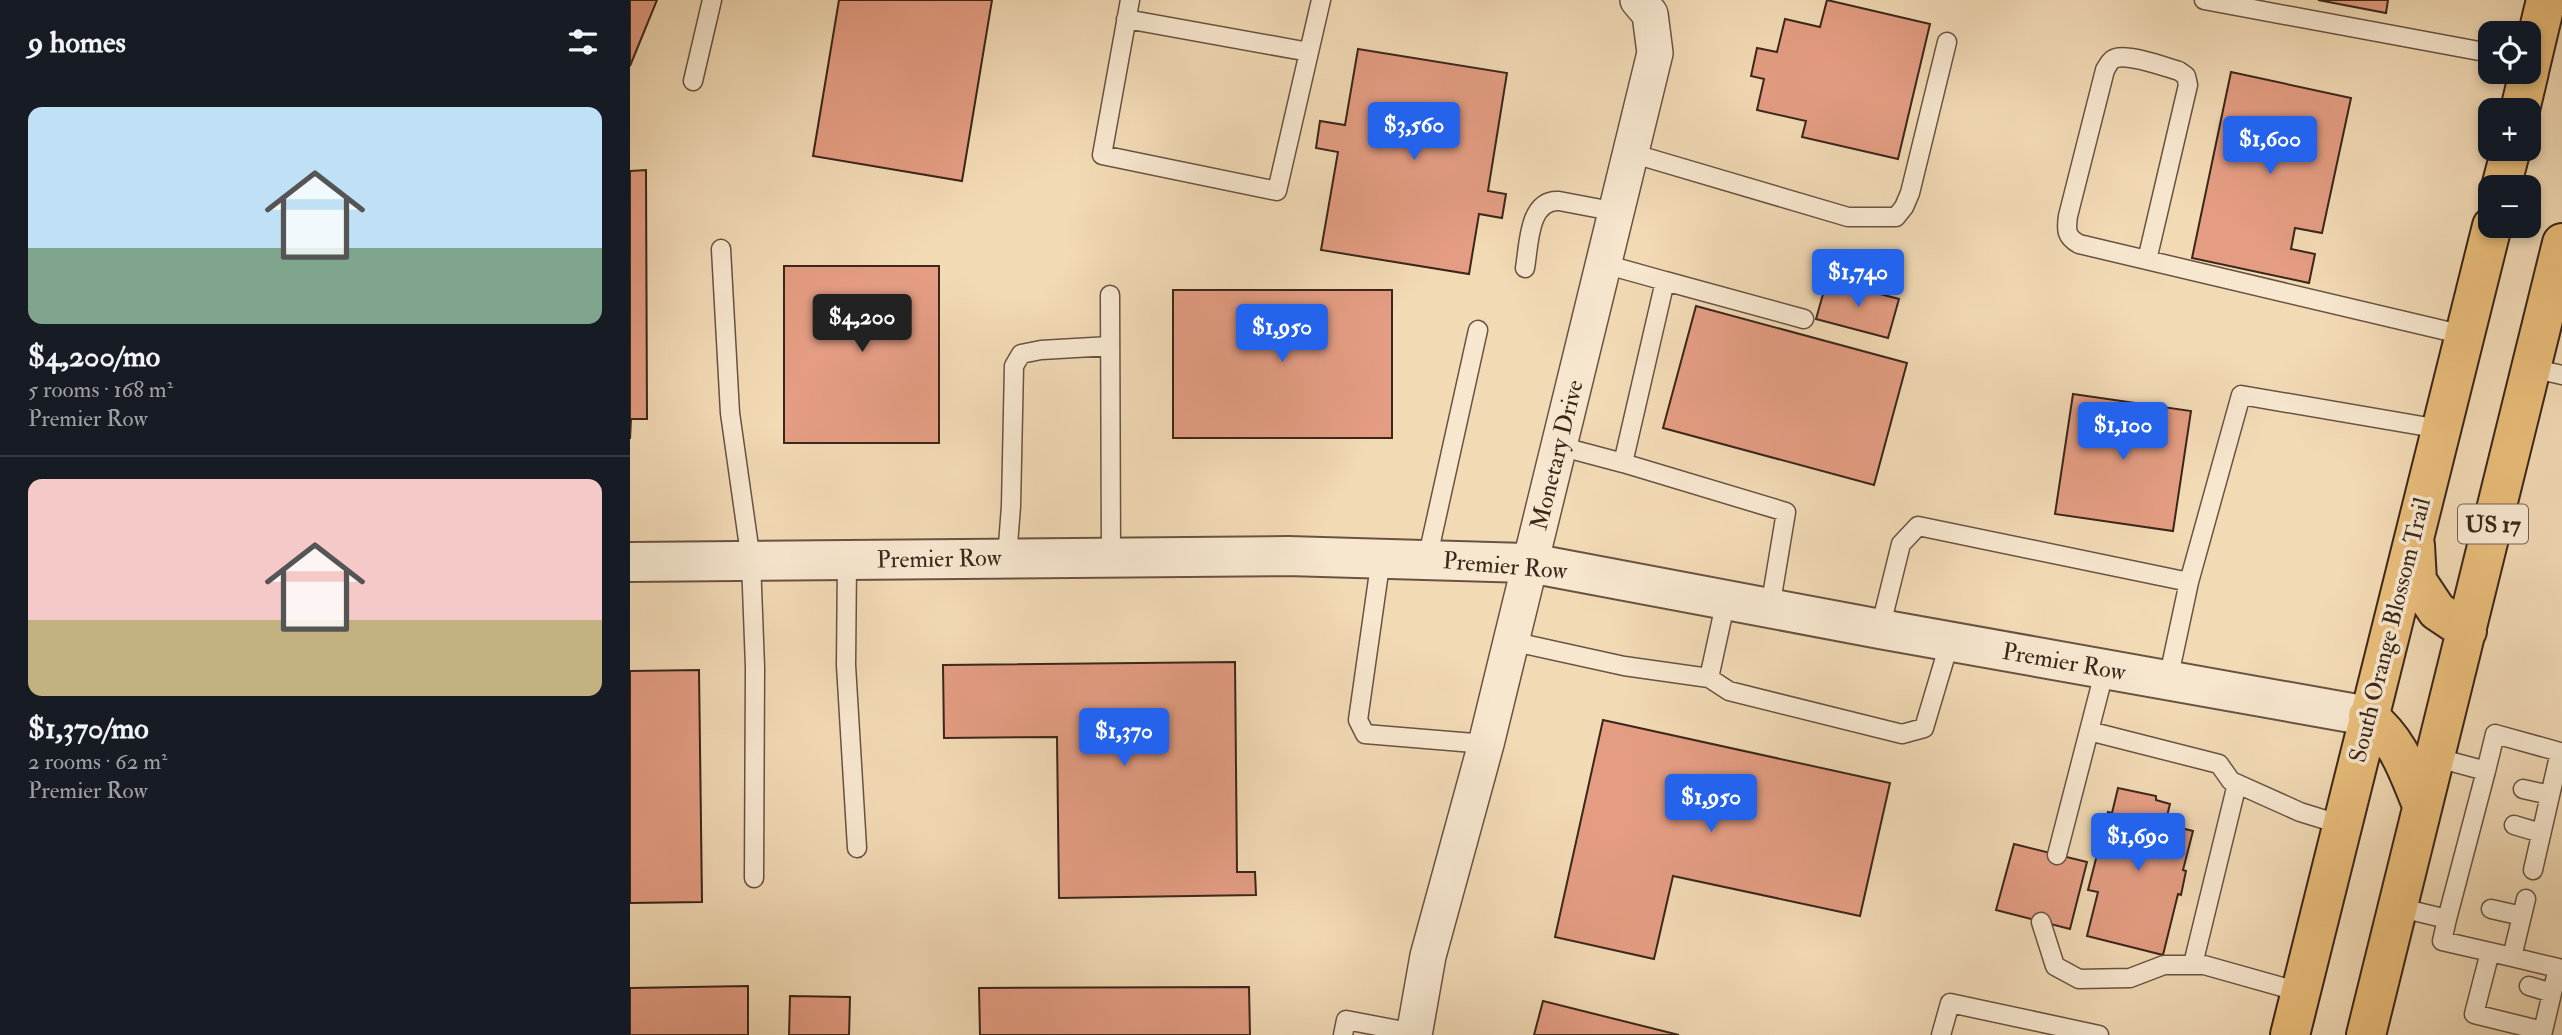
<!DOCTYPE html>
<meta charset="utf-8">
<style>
body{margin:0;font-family:"IM FELL Double Pica",serif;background:#20242c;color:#f1f3f6;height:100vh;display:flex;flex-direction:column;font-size:26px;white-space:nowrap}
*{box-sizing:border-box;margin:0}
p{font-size:23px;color:#9ea1a6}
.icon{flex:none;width:38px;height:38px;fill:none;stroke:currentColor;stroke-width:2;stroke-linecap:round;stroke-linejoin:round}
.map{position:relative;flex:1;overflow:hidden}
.drawer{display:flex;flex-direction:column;background:#171b24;width:630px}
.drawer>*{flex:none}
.buttons{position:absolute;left:1848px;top:21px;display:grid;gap:14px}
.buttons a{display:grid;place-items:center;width:63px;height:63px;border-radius:14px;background:#171b24;box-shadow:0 4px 10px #0003;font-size:35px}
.price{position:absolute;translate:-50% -60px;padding:0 16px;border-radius:7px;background:#2563eb;color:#fff;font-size:23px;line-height:46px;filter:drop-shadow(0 2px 4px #0008)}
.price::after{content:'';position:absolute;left:50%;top:42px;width:21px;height:16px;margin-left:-10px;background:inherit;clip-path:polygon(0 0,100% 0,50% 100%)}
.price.selected{background:#222;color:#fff}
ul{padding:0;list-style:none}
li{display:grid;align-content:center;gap:14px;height:371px;padding:0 28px}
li+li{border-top:2px solid #363941}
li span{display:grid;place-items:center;height:217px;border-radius:14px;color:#555}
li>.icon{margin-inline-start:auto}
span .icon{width:126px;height:126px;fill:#fffc;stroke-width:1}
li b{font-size:30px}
h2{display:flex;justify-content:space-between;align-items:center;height:84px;padding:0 28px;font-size:30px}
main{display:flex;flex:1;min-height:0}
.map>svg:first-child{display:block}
.building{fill:#e49d83;stroke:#3a261a;stroke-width:2}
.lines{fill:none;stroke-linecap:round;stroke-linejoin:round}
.service-casing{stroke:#685341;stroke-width:21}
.minor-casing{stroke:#685341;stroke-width:38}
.tertiary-casing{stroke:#685341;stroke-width:42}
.primary-casing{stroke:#3a261a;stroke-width:42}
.service{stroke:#f7e7cf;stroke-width:18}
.minor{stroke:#f7e7cf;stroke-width:35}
.tertiary{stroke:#f7e7cf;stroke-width:38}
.primary{stroke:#e9bd7a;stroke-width:38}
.labels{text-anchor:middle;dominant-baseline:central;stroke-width:7;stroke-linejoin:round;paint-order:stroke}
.shield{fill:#f7e7cf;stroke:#736050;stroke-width:2}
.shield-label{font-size:23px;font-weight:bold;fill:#3a261a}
.street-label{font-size:24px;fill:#3a261a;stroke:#f7e7cf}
</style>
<main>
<section class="drawer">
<h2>9 homes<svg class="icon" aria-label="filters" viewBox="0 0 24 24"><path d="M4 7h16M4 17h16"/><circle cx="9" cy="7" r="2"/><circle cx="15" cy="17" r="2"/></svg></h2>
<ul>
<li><span style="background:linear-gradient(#bfe0f5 65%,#7fa58c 0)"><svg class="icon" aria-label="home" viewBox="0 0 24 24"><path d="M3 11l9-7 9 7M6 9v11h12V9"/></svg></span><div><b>$4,200/mo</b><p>5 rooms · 168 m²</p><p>Premier Row</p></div></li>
<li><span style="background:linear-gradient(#f6c9c9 65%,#c2b280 0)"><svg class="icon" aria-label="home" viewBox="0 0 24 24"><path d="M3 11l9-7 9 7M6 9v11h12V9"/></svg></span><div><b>$1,370/mo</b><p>2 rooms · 62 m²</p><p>Premier Row</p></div></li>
</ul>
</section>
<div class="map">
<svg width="1932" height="1035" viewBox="0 0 1932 1035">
<rect width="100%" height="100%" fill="#f2dab5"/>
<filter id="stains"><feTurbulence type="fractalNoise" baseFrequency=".00286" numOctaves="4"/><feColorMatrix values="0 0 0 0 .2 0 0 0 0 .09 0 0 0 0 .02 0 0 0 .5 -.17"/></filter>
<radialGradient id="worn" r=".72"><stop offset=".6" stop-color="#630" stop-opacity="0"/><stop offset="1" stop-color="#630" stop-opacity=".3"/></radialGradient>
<path class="building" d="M0 0H27L0 66Z
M209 0H362L332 181 183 156Z
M1197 0 1300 24 1268 159 1172 137 1176 121 1127 110 1134 79 1121 76 1127 48 1147 52 1155 19 1190 27Z
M1688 0H1758L1756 13Z
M728 49 877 73 858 191 876 194 872 218 849 214 839 274 691 250 708 152 686 148 690 121 715 125Z
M1601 72 1721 98 1692 233 1665 228 1661 249 1685 254 1679 283 1562 258Z
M16 170 17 419H1L0 439V171Z
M154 266H309V443H154Z
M1197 280 1269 299 1258 338 1186 319Z
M543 290H762V438H543Z
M1066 306 1277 363 1244 485 1033 428Z
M1443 394 1561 411 1543 531 1425 514Z
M605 662 607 872H625L626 895 429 898 427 737 314 738 313 665Z
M69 670 72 902 0 903V671Z
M973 720 1260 783 1230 916 1043 876 1024 959 925 937Z
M1488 788 1526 796V800L1540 804 1535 824 1563 831 1553 870 1556 871 1551 895 1548 894 1533 955 1457 936 1468 892 1458 890 1478 812 1482 813Z
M1384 844 1457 862 1440 929 1366 910Z
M118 986V1035H0V988Z
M619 987 620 1035H350L349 988Z
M160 996 220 997 219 1035H159Z
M913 1001 1049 1035H904Z"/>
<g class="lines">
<g class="service-casing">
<path id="service" d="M500 0 472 155 647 191 691 0
M1574 0 1860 53
M496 19 679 52
M63 81 82 0
M1001 153 1218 217H1266L1274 207 1280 193 1317 42
M91 249 100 413 121 561 125 667 124 878
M1517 260 1558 85 1556 76 1549 71C1535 67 1500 54 1486 58 1481 59 1478 65 1475 70L1438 216C1436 230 1436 237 1449 244L1834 335
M895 268C899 246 898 199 929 201L987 212
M1035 281 1174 319
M480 295 481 557
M1901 368 1932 375
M929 446 993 463 1035 281 974 264
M993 463 1156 512 1140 608
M377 558 381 506 384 366 391 354 411 350 480 346
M751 558 728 720 735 734 856 744
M217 560 216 665 227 848
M797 560 848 330
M1559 582 1611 395 1810 429
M1096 600 1079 678 1099 691 1272 734 1294 728 1320 641
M1250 629 1271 544 1288 526 1559 582 1538 680
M880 641 994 666 1079 678
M1459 731 1589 764 1601 781 1670 812 1712 825
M1804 757 1856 771 1865 734 1930 752 1903 870
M1893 789 1920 795
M1884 825 1911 833
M1427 855 1475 669
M1767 907 1817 919 1812 941 1882 957 1896 899
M1861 909 1892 916
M1817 919 1856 771
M1411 922 1425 966 1449 979 1500 978 1534 965H1574L1670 992
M1860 952 1844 1014 1913 1031 1928 968 1882 957
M1563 964 1607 784
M1899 986 1922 993
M713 1035 716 1020 784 1033
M1311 1035 1320 1003 1469 1035"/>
</g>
<g class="minor-casing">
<path id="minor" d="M784 1035 798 956 856 744 1025 53 1020 14 1008 0"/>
</g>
<g class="tertiary-casing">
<path id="tertiary" d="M0 562 658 556 900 563 1250 629 1738 716"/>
</g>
<g class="primary-casing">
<path id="primary" d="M1899 71 1916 0
M1890 110 1899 72
M1871 187 1881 149
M1785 545 1787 581 1807 611 1837 631
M1738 716C1770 743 1776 767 1792 805
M1660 1035 1862 226
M1736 1035 1932 243"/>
</g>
<use href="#service" class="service"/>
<use href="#minor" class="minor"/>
<use href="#tertiary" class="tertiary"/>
<use href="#primary" class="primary"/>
</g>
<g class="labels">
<rect class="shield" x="1828" y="504.5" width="70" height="39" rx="5"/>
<g class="shield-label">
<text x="1863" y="524">US 17</text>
</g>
<g class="street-label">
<text transform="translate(927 455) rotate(-76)">Monetary Drive</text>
<text transform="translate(309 559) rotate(-1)">Premier Row</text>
<text transform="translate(875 566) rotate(5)">Premier Row</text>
<text transform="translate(1760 630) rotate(-76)">South Orange Blossom Trail</text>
<text transform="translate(1434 662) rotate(10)">Premier Row</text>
</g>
</g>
<rect width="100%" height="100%" filter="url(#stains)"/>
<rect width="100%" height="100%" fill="url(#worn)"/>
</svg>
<div class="buttons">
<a><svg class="icon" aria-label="locate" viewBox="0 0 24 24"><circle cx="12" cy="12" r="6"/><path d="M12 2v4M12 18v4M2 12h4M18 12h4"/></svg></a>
<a>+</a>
<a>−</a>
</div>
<b class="price" style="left:784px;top:162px">$3,560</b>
<b class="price" style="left:1640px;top:176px">$1,600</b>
<b class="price" style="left:1228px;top:309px">$1,740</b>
<b class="price selected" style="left:232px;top:354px">$4,200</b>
<b class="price" style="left:652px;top:364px">$1,950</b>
<b class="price" style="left:1493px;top:462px">$1,100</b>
<b class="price" style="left:494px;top:768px">$1,370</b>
<b class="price" style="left:1081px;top:834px">$1,950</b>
<b class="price" style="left:1508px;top:873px">$1,690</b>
</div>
</main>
